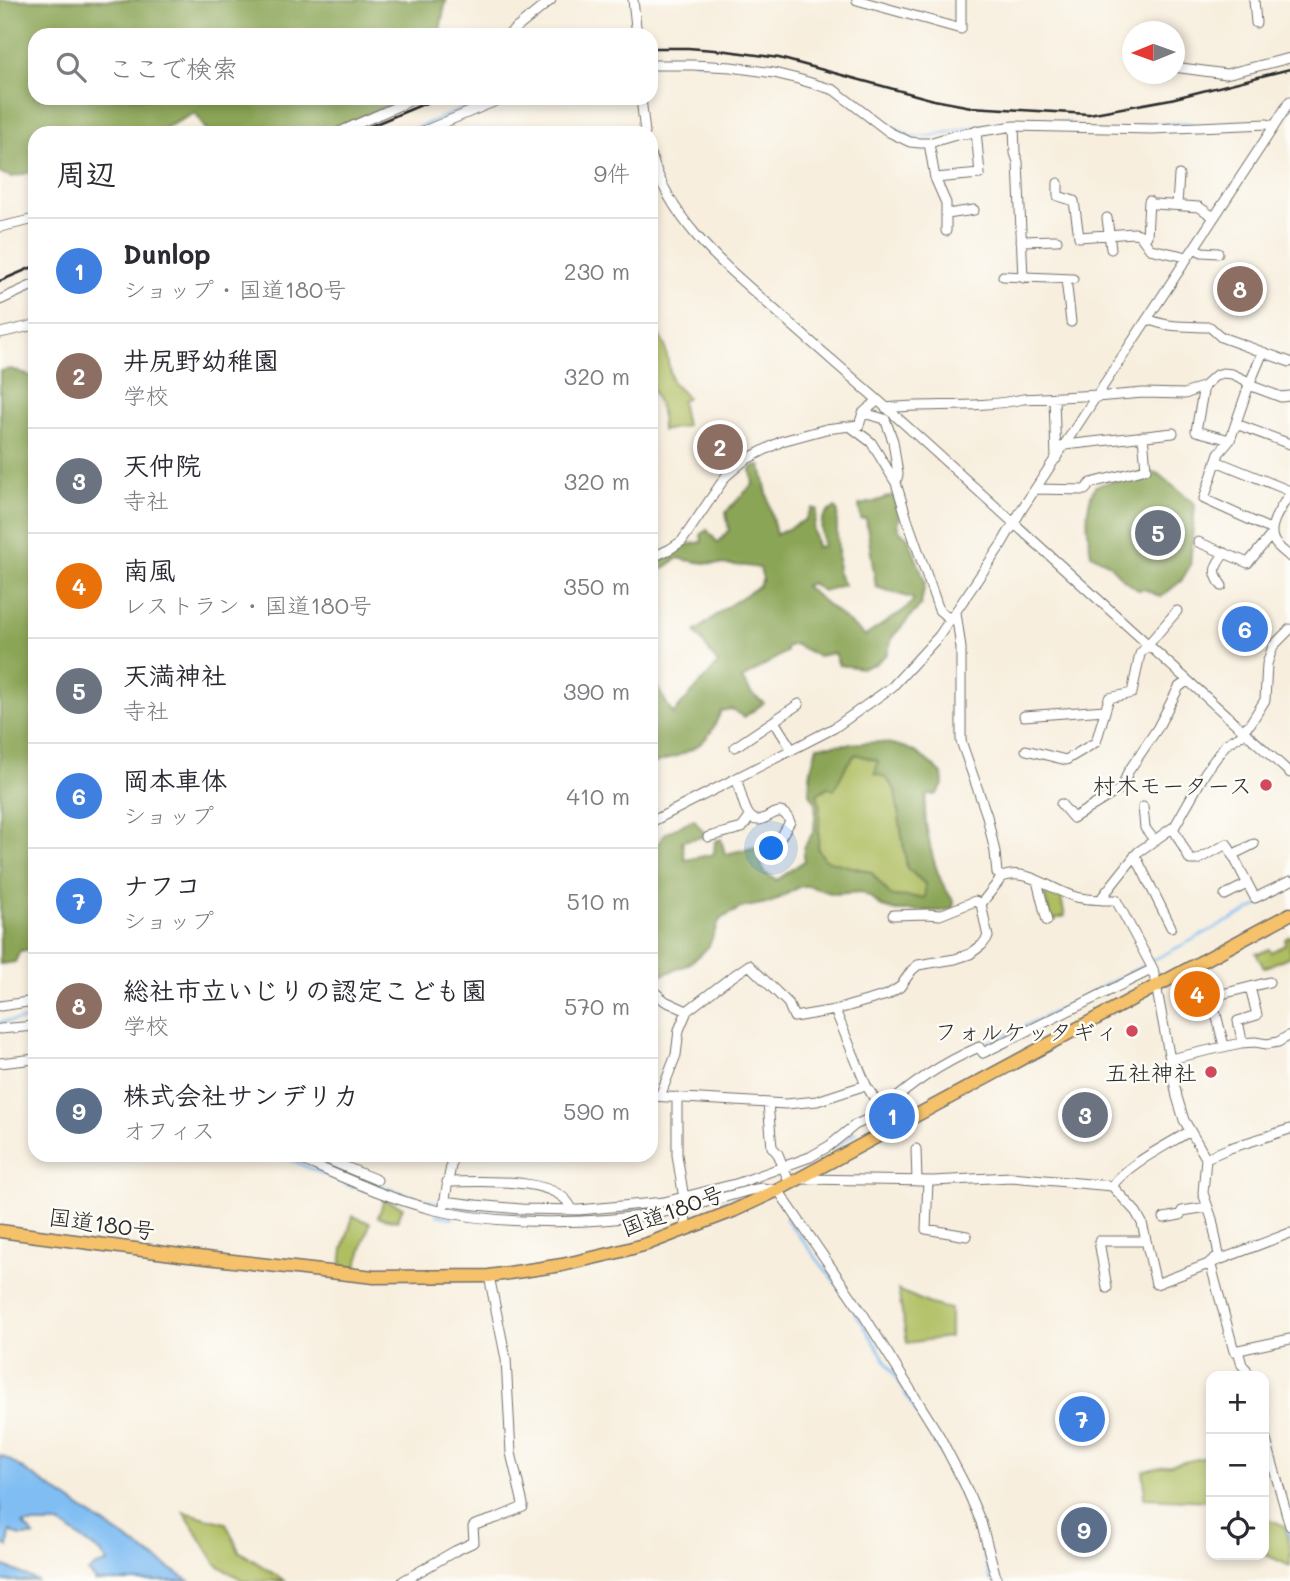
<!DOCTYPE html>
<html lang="ja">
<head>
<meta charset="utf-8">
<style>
	body { margin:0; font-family:Mali,"Klee One",sans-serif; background:#f2f2f3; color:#2b2b33 }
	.controls { position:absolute; right:21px; bottom:21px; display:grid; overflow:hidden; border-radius:14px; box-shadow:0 4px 10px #0003 }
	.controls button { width:63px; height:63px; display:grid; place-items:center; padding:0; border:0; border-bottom:2px solid #e1e1e2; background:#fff; color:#2b2b33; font:35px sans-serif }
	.compass { position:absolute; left:1122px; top:21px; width:63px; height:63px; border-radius:50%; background:#fff; box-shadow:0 4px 10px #0003; rotate:269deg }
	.you { position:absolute; left:772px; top:849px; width:24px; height:24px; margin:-18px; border:5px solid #fff; border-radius:50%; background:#1a73e8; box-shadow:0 0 0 10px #1a73e833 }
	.badge { display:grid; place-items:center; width:46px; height:46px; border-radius:50%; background:#111827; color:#fff; font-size:23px; font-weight:700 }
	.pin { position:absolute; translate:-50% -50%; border:4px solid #fff; box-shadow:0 2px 7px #0006 }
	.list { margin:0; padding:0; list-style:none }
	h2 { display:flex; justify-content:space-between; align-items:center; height:91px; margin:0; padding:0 28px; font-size:30px }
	h2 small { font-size:23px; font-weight:400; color:#7c7c81 }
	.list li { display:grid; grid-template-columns:46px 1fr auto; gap:21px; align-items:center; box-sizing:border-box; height:105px; padding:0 28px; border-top:2px solid #e1e1e2 }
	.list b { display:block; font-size:26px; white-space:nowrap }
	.list p { margin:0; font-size:23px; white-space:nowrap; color:#7c7c81 }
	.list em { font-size:23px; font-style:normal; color:#7c7c81 }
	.icon { flex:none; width:38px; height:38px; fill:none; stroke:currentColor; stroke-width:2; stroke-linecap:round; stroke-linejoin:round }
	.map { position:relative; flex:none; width:1290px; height:1581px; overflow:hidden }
	.search { position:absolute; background:#fff; box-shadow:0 4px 10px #0003; left:28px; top:28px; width:630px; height:77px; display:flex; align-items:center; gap:18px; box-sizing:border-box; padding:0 24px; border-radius:21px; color:#7c7c81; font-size:26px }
	.panel { position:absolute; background:#fff; box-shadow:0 4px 10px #0003; left:28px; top:126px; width:630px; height:1036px; border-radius:21px }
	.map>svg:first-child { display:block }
	.green { fill:#afbe60; stroke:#6d7446; stroke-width:2 }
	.forest { fill:#8ba556; stroke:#5b6840; stroke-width:2; fill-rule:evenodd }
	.water { fill:#80bdf3; stroke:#56748f; stroke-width:2 }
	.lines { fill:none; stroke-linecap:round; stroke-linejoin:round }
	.stream { stroke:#80bdf3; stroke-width:2.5 }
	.minor-casing { stroke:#726f69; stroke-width:11 }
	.highway-casing { stroke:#726f69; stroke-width:15 }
	.minor { stroke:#fff; stroke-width:9 }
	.highway { stroke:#f5c16b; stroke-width:12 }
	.rail { stroke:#2b2b2b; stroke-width:2.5 }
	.poi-dot { fill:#d1495b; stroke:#fdfcf7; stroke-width:2.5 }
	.labels { text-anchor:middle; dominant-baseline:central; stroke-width:5; stroke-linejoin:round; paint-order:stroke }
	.poi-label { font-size:23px; fill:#2b2b2b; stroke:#fdfcf7; text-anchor:end }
	.street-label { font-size:23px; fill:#2b2b2b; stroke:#fdfcf7 }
</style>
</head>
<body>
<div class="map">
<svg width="1290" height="1581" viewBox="0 0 1290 1581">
	<rect width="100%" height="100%" fill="#fdfcf7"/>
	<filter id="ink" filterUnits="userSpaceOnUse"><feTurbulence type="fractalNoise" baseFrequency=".0143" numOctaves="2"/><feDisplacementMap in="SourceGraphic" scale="14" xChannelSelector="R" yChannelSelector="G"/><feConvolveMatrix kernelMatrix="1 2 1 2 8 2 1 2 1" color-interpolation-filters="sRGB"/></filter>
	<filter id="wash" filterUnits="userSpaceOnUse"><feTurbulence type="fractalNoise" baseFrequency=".00686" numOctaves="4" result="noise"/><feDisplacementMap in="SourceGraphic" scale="28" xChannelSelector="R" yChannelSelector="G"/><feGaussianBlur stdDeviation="1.57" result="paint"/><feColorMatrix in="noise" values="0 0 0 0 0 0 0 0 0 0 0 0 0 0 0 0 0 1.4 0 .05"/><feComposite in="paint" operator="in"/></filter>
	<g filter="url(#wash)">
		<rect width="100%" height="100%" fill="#f7eedd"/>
		<path class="green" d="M 651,321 L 665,346 L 672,382 L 687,397 L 681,401 L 686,426 L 662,431 L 661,411 L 651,386 Z
			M 856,754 L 878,761 L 886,778 L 895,790 L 907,868 L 925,884 L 925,898 L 891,896 L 871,872 L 825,860 L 818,849 L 817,794 L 828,787 L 834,789 L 847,764 Z
			M 1042,885 L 1060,894 L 1065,916 L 1051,920 Z
			M 1290,936 L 1290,956 L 1264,968 L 1256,953 L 1260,953 L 1269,949 L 1271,952 L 1285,945 L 1285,939 Z
			M 384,1200 L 403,1207 L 397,1221 L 378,1217 Z
			M 353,1216 L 370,1223 L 356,1268 L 341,1267 L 343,1249 Z
			M 898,1290 L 930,1304 L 950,1309 L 950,1337 L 907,1343 Z
			M 1211,1456 L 1211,1501 L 1143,1498 L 1145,1488 L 1143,1471 Z
			M 184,1512 L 226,1523 L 239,1551 L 285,1581 L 243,1581 L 216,1564 Z
			M 1264,1517 L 1285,1526 L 1290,1546 L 1290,1566 L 1264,1554 Z"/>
		<path class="forest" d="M 0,0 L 446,0 L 439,35 L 35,35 L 35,98 L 406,98 L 324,133 L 208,133 L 195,113 L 155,133 L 35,133 L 35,171 L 12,177 L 0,173 Z
			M 11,369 L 35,378 L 35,949 L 20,951 L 15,962 L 0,964 L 0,371 Z
			M 754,466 L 761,466 L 776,535 L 805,520 L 812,508 L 817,509 L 813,530 L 817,547 L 823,546 C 822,530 816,516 835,508 L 838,512 C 834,532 841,552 837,572 L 844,585 L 823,591 L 811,583 L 805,586 L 865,636 L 907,608 L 914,599 L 876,587 L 866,519 L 861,519 L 859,505 L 874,502 L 893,495 L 897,502 L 901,514 L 897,524 L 899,530 L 909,539 L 925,582 L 921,605 L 893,636 L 887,654 L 875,664 L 862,668 L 839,665 L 834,653 L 818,656 L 794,644 L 786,647 L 786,652 L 742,679 L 751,693 L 764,703 L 744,717 L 731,709 L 721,711 C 718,718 715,725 711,732 C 698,752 672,758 651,764 L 651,683 L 654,682 L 673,714 L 718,664 L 695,632 L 725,608 L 759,586 L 763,579 L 760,568 C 733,563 705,566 678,558 L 657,573 L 652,571 L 651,568 L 684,545 L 702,542 L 701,535 L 707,530 L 718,543 L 729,530 L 726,512 L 753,484 L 751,469 Z
			M 1142,473 L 1157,473 L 1195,504 L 1190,566 L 1181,581 L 1161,597 L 1144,589 L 1138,590 L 1124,580 L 1108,563 L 1091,554 C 1087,530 1084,508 1095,486 ZM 1155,520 L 1173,522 L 1176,524 L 1170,543 L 1164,546 L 1163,549 L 1160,548 L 1160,540 L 1147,541 C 1143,533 1147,529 1149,521 Z
			M 878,742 C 909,745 920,753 942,774 L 943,785 L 936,795 L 928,795 C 919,809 933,862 940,878 C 943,886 949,894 954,902 L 953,908 L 943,911 L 897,911 L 882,907 L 870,897 L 861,892 L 834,894 L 808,886 L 801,886 L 772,902 L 741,908 L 722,918 L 718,923 L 709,946 L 701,954 L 687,965 L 657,977 L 651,968 L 651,847 L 659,842 L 666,833 L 694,819 L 704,833 L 703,837 L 682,841 L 685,860 L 714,854 L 715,841 L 721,839 L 725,854 L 757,847 L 764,873 L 777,880 L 804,861 L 804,847 L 814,831 L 816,803 L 809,792 L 811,769 L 817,746 ZM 856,754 L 878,761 L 875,773 L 886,778 L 895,790 L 907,868 L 925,884 L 925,898 L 891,896 L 871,872 L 825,860 L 818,849 L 820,804 L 817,794 L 828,787 L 834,790 L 847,764 Z"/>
		<path class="water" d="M 0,1455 L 11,1461 L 189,1581 L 95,1581 L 95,1579 L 88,1572 L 96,1566 L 108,1563 L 101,1553 L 61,1524 L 23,1524 L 34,1536 L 20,1536 L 10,1531 L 8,1547 L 0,1541 Z
			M 0,1564 L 38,1581 L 0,1581 Z"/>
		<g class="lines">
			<path class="stream" d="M 694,61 L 712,62
				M 843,92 L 868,111
				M 879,119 L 912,137 L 931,136 L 964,129 L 1004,123
				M 1014,122 L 1024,121 L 1070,123
				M 1140,125 L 1192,123
				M 404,133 L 489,98
				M 0,1022 L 35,1019
				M 982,1046 L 1042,1018 L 1290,889
				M 832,1149 L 856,1132
				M 279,1155 L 353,1187
				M 307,1155 L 316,1159
				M 374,1183 L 410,1196 L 441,1204
				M 742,1186 L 782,1174
				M 720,1203 L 739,1198
				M 448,1206 C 464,1210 481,1211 497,1213 C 547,1216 596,1213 646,1209 L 657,1207
				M 436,1215 L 453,1218
				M 786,1219 L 838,1286 L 876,1345 L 941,1453 L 972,1517 L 979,1536 L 991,1581
				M 638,1220 L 656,1218
				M 1264,1450 L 1269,1468
				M 1287,1528 L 1290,1538"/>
		</g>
	</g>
	<g filter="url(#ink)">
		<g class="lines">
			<g class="minor-casing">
				<path id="minor" d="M 633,0 L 637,35
					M 857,0 L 961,29 L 961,0
					M 1254,0 L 1256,23
					M 508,35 L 551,0
					M 651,65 L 692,65 L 731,67 L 774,73 L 798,79 L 834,90 L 889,132 L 910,142 L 920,143 L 929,143 L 956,135 L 1014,126 L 1152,129 L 1267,124 L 1274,126
					M 1174,67 L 1226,74 L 1290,58
					M 641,98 L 645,133
					M 1014,126 L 1015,153 L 1018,162 L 1023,278
					M 337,133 L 416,98
					M 419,133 L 503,98
					M 929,143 L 935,178 L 946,203 L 946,231
					M 651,155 C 672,224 723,264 775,310 C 813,344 852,377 890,411 C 1023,532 1156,653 1290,773
					M 935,178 L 980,174 L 976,131
					M 1058,183 L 1058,196 L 1074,201 L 1079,237 L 1134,233 L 1139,234 L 1150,249 L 1187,257
					M 1155,204 L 1199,207 L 1214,217
					M 1177,205 L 1179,175
					M 947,214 L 974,210
					M 1107,218 L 1111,249
					M 0,227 L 35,219
					M 1144,239 L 1147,236 L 1149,201
					M 1021,241 L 1057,240
					M 1194,248 L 1202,252 L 1218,253
					M 1003,276 L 1073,279
					M 1066,279 L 1071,322
					M 0,300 L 35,284
					M 1148,319 C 1167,328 1190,326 1210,327 L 1221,337 L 1290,362
					M 0,333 L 35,325
					M 1263,352 L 1249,385 L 1230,440 L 1219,453 L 1204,499 L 1272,530
					M 1204,386 L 1196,431 L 1230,440
					M 1096,397 L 1143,393 L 1185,394 L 1204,386 L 1216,375 L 1223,373 L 1232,374 L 1245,380 L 1249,385 L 1281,397 L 1290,396
					M 1054,398 L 1056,459
					M 886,408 C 931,403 978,409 1023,399 L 1098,395
					M 863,413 L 885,419 L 893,441 L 898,474 L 896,483 L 908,522 L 939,610 L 951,620
					M 1236,424 L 1290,444
					M 851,427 L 871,442 L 896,483
					M 1065,445 L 1173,433
					M 1216,461 L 1290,491
					M 1036,489 L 1085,490 L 1091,483 L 1146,469 L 1143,436
					M 1290,493 C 1283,506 1266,525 1274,541 C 1277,547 1285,552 1290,557
					M 1198,542 L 1248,563 L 1272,534
					M 651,558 L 670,549 L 682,541 L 726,476 L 745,460 L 782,441 L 826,429 L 859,425 L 863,413 L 877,401
					M 1222,586 C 1212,572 1214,566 1225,553
					M 956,612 L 961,648 L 961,741 L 987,816 L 995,852 L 997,873 L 1002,877 C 1027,867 1052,891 1076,897 C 1088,900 1103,900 1116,900 L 1153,969 L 1177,1097 L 1184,1120 L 1206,1158 L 1203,1193 L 1212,1219 L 1219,1255 L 1210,1262
					M 1024,716 L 1105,710
					M 774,721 L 792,750
					M 1242,730 L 1250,724 L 1265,700 L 1267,664 L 1273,646 L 1290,629
					M 735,747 L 799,704
					M 1026,750 L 1066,760 L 1096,742 L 1109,698 L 1132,693 L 1140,654 L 1177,611
					M 736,778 C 740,788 743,807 749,815 C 762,833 779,795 790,822 L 779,840
					M 1061,804 L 1073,818 L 1122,788 L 1128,772 L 1157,729 L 1179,687 L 1187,681
					M 1143,807 L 1145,828 L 1155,841
					M 651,822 L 834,728 L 892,687 L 939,636 L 1001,545 L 1022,509 L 1271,131 L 1290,101
					M 1173,828 L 1190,860 L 1197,860 L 1227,844 L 1255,898 L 1290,881
					M 708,837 L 742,828 L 750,817
					M 1135,855 L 1171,927
					M 1232,855 L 1254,844
					M 1037,881 L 1047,921
					M 1225,895 L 1247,884
					M 1102,900 L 1103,896 L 1138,852 L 1175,826 L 1205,773 L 1226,744 L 1245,733
					M 893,915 L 927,914 L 940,915 L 975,901 L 981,904
					M 1250,987 L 1269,982
					M 651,989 L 665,1001 L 687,1011
					M 1218,995 L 1250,987 L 1257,1015 L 1238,1021 L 1242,1041 L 1241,1043
					M 0,1006 L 35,1001
					M 835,1010 L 866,1085 L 882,1111 L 877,1115 L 883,1133
					M 1216,1014 L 1224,1046
					M 0,1029 L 35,1026
					M 1170,1059 L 1241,1043 L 1255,1042 L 1267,1044 L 1278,1042 L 1290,1035
					M 0,1063 L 35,1059
					M 651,1096 L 786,1104 L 817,1101 L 866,1085
					M 660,1096 L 676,1055 L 679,1030 L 687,1011 L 726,981 L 749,965 L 788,1003 L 794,1017 L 835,1010 L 887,995 L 900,987 L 912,970 L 918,965 L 955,959 L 970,954 L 982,945 L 988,937 L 981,904 L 1002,877
					M 677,1097 L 677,1155 L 685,1205 L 686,1229
					M 768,1104 L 772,1147 L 778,1154 L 790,1184
					M 882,1111 C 911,1083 943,1063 979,1047 L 983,1053 L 1153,969
					M 916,1149 L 917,1181
					M 291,1155 C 338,1175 385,1198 435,1210 C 499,1225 593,1225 658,1213 C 689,1208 720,1198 751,1190 L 762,1188 L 778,1190 L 863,1314 L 940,1437 L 965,1485 L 981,1522 L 997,1581
					M 317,1155 L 377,1180
					M 1206,1158 L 1230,1148 L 1290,1129
					M 801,1179 L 933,1181 L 1011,1177 L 1112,1186 L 1136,1212 L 1142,1223 L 1156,1284 L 1290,1233
					M 928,1181 L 926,1229 L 967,1236
					M 447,1182 C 477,1182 561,1175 572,1210
					M 1112,1186 C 1129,1163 1166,1146 1190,1131
					M 444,1201 L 476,1205 L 521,1209 L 579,1210 L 664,1202 L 739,1183 L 810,1157 L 829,1146 L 855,1125 L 877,1115
					M 444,1206 C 446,1189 450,1173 453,1155
					M 1164,1218 L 1180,1215 L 1182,1211 L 1208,1207
					M 1210,1262 L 1234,1351 L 1290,1339
					M 1107,1288 L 1099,1241 L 1146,1241
					M 1238,1350 L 1242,1365 L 1246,1369 L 1248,1376
					M 1264,1433 L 1290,1526
					M 403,1581 L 455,1551 L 472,1543 L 474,1541 L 473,1527 L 475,1525 L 497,1518 L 523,1507 L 523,1504 L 511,1453 L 506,1359 L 489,1276"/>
			</g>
			<g class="highway-casing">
				<path id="highway" d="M 0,1231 L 180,1255 L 374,1277 L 489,1276 L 562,1265 L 614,1253 L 647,1244 L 733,1211 L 778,1190 L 1290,914"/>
			</g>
			<use href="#minor" class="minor"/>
			<use href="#highway" class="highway"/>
			<path class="rail" d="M 651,48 L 688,48 L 727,51 L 779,58 L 934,100 L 971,107 L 1089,114 L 1171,99 L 1290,69
				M 354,133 L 438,98
				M 0,281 L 35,266"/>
		</g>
	</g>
	<g class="poi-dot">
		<circle cx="1266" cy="785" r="7"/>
		<circle cx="1132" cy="1031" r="7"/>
		<circle cx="1211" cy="1072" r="7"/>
	</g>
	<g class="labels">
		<g class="poi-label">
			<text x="1252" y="785">村木モータース</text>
			<text x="1118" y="1031">フォルケッタギィ</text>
			<text x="1197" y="1072">五社神社</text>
		</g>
		<g class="street-label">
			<text transform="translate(672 1210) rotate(-20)">国道180号</text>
			<text transform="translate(102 1223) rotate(8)">国道180号</text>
		</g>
	</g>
</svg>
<div class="controls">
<button>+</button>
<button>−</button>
<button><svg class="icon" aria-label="locate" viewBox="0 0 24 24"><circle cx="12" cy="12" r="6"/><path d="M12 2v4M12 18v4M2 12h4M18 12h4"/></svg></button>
</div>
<svg class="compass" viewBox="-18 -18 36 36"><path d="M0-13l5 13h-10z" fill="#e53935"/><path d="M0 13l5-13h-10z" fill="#7c7c81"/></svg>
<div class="you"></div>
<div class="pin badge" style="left:892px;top:1116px;background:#3f7fe0">1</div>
<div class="pin badge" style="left:720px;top:447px;background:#8d6e63">2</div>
<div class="pin badge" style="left:1085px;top:1115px;background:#6b7280">3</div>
<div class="pin badge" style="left:1197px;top:994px;background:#e8710a">4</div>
<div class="pin badge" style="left:1158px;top:533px;background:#6b7280">5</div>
<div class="pin badge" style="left:1245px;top:629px;background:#3f7fe0">6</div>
<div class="pin badge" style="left:1082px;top:1419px;background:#3f7fe0">7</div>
<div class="pin badge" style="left:1240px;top:289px;background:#8d6e63">8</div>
<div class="pin badge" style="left:1084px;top:1530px;background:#5c6f8a">9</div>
<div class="search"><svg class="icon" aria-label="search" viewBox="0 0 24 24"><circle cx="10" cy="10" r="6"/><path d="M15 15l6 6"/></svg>ここで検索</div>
<section class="panel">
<h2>周辺<small>9件</small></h2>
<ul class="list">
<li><span class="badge" style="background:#3f7fe0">1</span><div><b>Dunlop</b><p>ショップ · 国道180号</p></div><em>230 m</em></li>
<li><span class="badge" style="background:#8d6e63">2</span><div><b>井尻野幼稚園</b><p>学校</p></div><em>320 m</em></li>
<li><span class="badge" style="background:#6b7280">3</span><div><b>天仲院</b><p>寺社</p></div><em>320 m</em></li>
<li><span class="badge" style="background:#e8710a">4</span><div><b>南風</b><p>レストラン · 国道180号</p></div><em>350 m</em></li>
<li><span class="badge" style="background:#6b7280">5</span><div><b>天満神社</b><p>寺社</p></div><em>390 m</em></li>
<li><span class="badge" style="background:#3f7fe0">6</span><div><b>岡本車体</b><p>ショップ</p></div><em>410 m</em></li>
<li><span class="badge" style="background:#3f7fe0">7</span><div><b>ナフコ</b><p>ショップ</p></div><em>510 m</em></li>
<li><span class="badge" style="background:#8d6e63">8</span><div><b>総社市立いじりの認定こども園</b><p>学校</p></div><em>570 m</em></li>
<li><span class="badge" style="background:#5c6f8a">9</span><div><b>株式会社サンデリカ</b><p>オフィス</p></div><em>590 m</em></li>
</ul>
</section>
</div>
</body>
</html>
